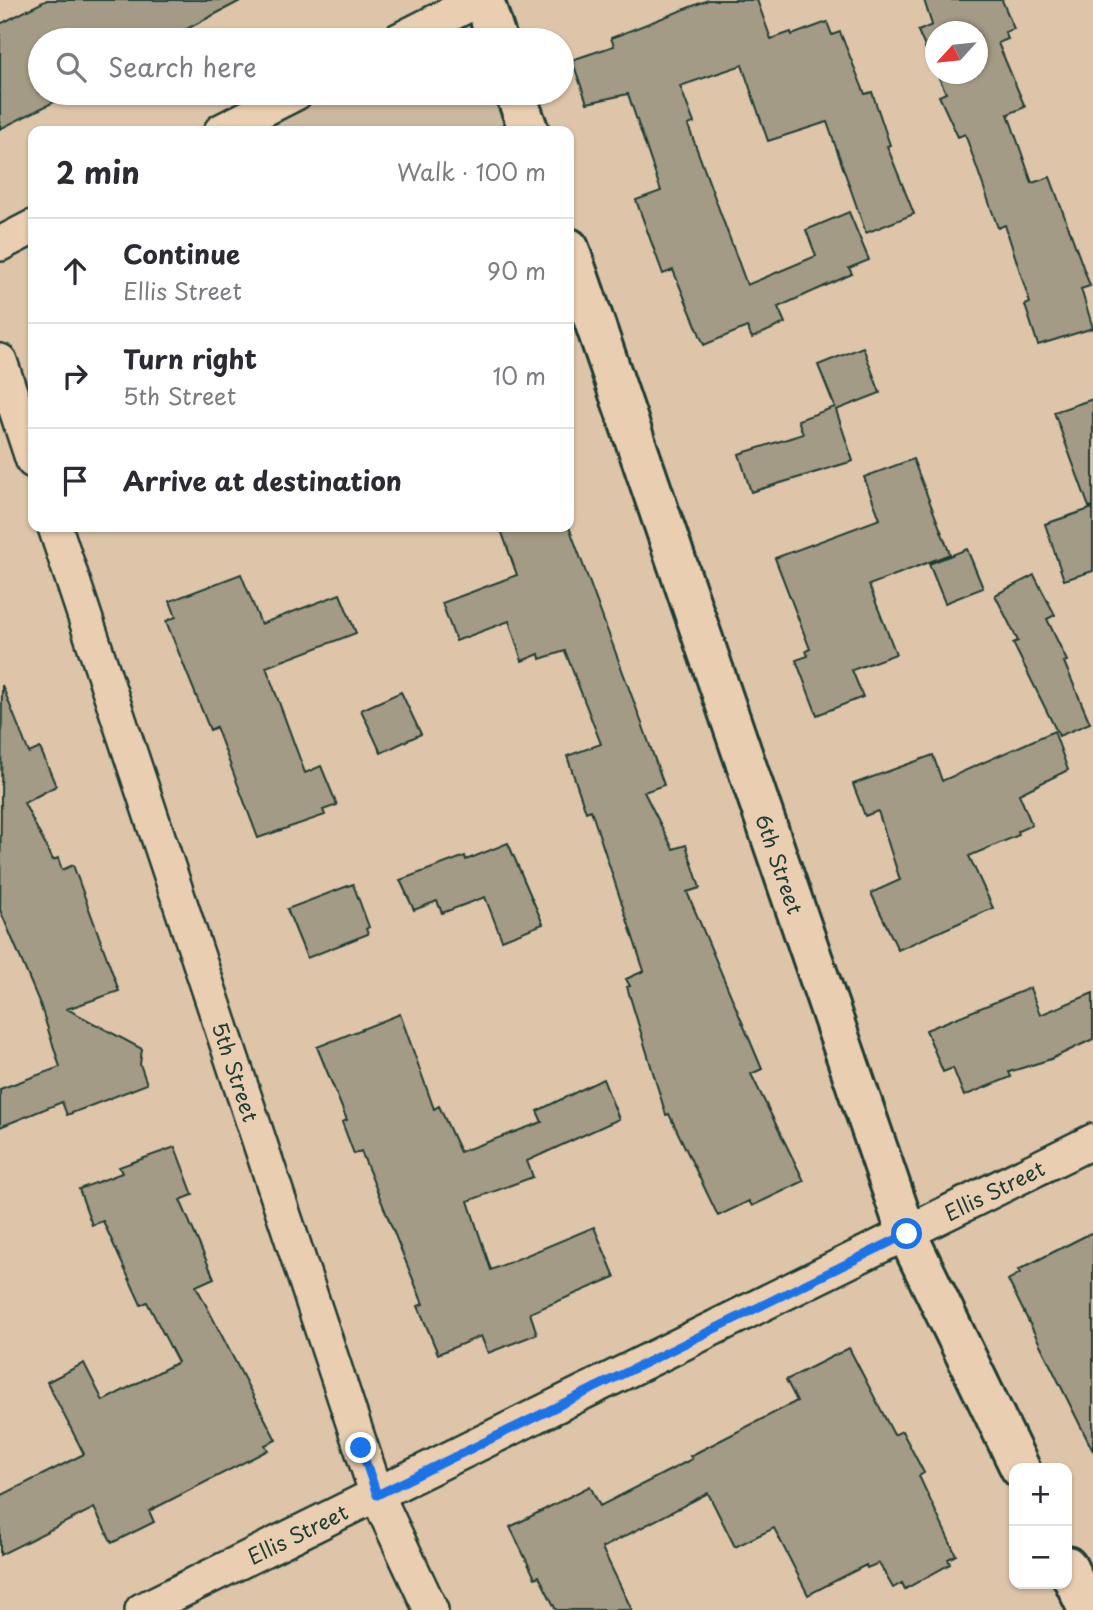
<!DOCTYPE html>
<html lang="en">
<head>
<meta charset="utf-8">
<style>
	body { margin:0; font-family:"Playpen Sans",sans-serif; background:#f2f2f3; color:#2b2b33 }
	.controls { position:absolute; right:21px; bottom:21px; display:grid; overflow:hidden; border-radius:14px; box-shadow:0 2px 5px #0004 }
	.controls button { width:63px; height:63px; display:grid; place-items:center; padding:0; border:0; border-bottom:2px solid #e1e1e2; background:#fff; color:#2b2b33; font:35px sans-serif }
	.compass { position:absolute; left:925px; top:21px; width:63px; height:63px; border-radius:50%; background:#fff; box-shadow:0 2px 5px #0004; rotate:243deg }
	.stop { position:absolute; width:21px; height:21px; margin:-16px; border:5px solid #1a73e8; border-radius:50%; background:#fff }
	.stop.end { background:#1a73e8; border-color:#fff; box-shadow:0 2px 7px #0008 }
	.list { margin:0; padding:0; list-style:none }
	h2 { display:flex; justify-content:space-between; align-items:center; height:91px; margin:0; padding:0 28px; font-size:30px }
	h2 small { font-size:23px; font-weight:400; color:#7c7c81 }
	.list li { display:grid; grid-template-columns:46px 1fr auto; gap:21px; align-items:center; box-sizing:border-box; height:105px; padding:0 28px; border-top:2px solid #e1e1e2 }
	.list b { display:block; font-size:26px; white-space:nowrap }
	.list p { margin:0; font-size:23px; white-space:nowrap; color:#7c7c81 }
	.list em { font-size:23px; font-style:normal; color:#7c7c81 }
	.icon { flex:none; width:38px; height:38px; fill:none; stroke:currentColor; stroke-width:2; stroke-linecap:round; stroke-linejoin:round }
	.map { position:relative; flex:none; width:1093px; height:1610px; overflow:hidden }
	.search { position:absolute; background:#fff; box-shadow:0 2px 5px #0004; left:28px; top:28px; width:546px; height:77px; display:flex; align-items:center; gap:18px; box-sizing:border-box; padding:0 24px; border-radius:38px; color:#7c7c81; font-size:26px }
	.panel { position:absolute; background:#fff; box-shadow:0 2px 5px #0004; left:28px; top:126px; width:546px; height:406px; border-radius:14px }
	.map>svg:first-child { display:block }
	.built { fill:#ccb89f }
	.building { fill:#a39b85; stroke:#1f3d34; stroke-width:2 }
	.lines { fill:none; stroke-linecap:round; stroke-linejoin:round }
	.street-casing { stroke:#1f3d34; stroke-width:38 }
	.secondary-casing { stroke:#1f3d34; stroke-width:44 }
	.street { stroke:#eaceb1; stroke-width:33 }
	.secondary { stroke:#eaceb1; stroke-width:38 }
	.route { stroke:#1a73e8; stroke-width:9 }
	.labels { text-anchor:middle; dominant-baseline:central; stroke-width:6; stroke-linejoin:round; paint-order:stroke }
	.street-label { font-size:21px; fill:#1f3d34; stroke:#eaceb1 }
</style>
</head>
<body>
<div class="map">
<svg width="1093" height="1610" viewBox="0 0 1093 1610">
	<rect width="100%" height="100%" fill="#dec5aa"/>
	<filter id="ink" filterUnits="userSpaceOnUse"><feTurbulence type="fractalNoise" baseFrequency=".0143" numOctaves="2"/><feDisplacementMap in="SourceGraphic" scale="14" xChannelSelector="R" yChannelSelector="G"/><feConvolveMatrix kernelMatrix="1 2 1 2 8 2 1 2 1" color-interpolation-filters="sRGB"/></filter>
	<g filter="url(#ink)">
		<path class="built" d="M 479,0 L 497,40 L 400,40 Z
			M 296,93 L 515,93 L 529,131 L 221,131 Z"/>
		<path class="building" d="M 47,0 L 242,0 L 183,31 L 186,37 L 180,40 L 40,40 L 40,93 L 72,93 L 0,129 L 0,24 Z
			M 708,0 L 757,0 L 771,39 L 791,32 L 792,35 L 827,22 L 832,35 L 840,32 L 865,94 L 872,92 L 890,145 L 887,146 L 914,214 L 866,233 L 827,122 L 768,141 L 742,65 L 680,86 L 694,123 L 688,125 L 747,285 L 816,256 L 806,230 L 849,212 L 869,260 L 849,268 L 852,274 L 778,307 L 785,323 L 752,338 L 747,327 L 704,345 L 673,270 L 663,274 L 636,200 L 661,191 L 628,94 L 587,103 L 572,60 L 614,46 L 611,38 Z
			M 924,0 L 1002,0 L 1014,29 L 1005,32 L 1008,39 L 998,43 L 1025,107 L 1008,114 L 1032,183 L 1050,177 L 1090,286 L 1081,289 L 1093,328 L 1038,345 L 1025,305 L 1030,303 L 1005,225 L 998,228 L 965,134 L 958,137 L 939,96 L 946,93 L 937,74 L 977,74 L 977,32 L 935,32 L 935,70 L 918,31 L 932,25 Z
			M 863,347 L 880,393 L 836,410 L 853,461 L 751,492 L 739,454 L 803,434 L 798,420 L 835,407 L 818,365 Z
			M 1093,399 L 1093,506 L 1089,507 L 1054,412 Z
			M 913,459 L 950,554 L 869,585 L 896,654 L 852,670 L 863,697 L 817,715 L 796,660 L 808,656 L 806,651 L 810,649 L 775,558 L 880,519 L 864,477 Z
			M 1093,508 L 1093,571 L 1064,580 L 1045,524 Z
			M 500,527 L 569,527 L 644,729 L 664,785 L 644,792 L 673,849 L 686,845 L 700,888 L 687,892 L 762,1069 L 751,1074 L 804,1181 L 752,1206 L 749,1201 L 718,1216 L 669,1114 L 666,1115 L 627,987 L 630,986 L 626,979 L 644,971 L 591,810 L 586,812 L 567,756 L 601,744 L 565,651 L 540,659 L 539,654 L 522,661 L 509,621 L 456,641 L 442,603 L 517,575 Z
			M 967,549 L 983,588 L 945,603 L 929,564 Z
			M 241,574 L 261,624 L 340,594 L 356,633 L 266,667 L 305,773 L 321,766 L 337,805 L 323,810 L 325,815 L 258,838 L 216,727 L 210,730 L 166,621 L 176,617 L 170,601 Z
			M 1034,575 L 1055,615 L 1047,619 L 1067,661 L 1064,662 L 1090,723 L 1059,736 L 1013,643 L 1018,641 L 995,595 Z
			M 2,685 L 29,753 L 40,748 L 56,786 L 24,803 L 53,860 L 58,858 L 62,870 L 73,865 L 119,991 L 67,1009 L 142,1049 L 140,1064 L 147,1084 L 67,1115 L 62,1102 L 0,1127 L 0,1089 L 60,1067 L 40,1004 L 0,910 Z
			M 401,692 L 421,734 L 381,753 L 361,710 Z
			M 1054,731 L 1068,770 L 1019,794 L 1032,825 L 1018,831 L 1019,835 L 969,856 L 993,908 L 898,950 L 871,893 L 900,880 L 878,811 L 865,816 L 853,784 L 933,755 L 942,781 Z
			M 508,843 L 543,924 L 502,940 L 485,897 L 442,913 L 437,901 L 414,910 L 400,880 L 465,856 L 466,860 Z
			M 353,884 L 369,927 L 366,929 L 368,934 L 307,958 L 287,909 Z
			M 1030,988 L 1040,1015 L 1093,993 L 1093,1039 L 1051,1059 L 1009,1072 L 1011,1077 L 964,1096 L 953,1068 L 943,1072 L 926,1030 Z
			M 400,1014 L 434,1109 L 439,1106 L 460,1152 L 542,1122 L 537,1111 L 603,1079 L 619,1119 L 527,1161 L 533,1177 L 468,1201 L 491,1270 L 594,1227 L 615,1277 L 530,1313 L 537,1334 L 488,1353 L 481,1336 L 438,1354 L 418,1306 L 423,1304 L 361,1151 L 354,1154 L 342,1122 L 347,1120 L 317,1047 Z
			M 175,1147 L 193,1195 L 180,1200 L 214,1278 L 196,1286 L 276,1440 L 265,1445 L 268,1450 L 149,1511 L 154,1522 L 112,1543 L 94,1508 L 0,1555 L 0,1496 L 84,1454 L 47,1382 L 84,1363 L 103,1401 L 178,1362 L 147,1302 L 141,1305 L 103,1221 L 92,1225 L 79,1189 L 122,1173 L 119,1167 Z
			M 1093,1232 L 1093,1451 L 1008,1280 L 1020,1273 L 1018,1270 Z
			M 849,1348 L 894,1435 L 902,1431 L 924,1473 L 919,1476 L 956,1555 L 948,1559 L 950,1564 L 905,1589 L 902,1583 L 893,1588 L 879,1563 L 867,1568 L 866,1565 L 808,1595 L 774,1528 L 735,1547 L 708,1493 L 602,1548 L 632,1610 L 556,1610 L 539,1576 L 535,1578 L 510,1527 L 590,1486 L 600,1506 L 692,1459 L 690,1456 L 797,1401 L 786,1380 Z"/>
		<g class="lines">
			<g class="street-casing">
				<g id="street">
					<path d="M 399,40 L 478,0"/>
					<path d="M 221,131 L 296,93"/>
					<path d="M 0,244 L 33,227"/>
					<path d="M 0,361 L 33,461"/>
					<path id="s1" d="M 55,527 L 377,1495 L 431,1610"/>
					<path id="s2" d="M 142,1610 L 1093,1141"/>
				</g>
			</g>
			<g class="secondary-casing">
				<g id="secondary">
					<path d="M 484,0 L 497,40"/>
					<path d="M 515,93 L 529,131"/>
					<path id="s3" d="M 569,248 L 907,1234 L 1020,1468"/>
					<path d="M 1067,1566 L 1088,1610"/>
				</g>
			</g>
			<use href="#street" class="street"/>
			<use href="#secondary" class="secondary"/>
		</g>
	</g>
	<g class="lines" filter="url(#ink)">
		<path class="route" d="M 361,1448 L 377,1495 L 907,1234"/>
	</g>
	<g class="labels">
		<g class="street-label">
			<text stroke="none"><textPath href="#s3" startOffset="651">6th Street</textPath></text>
			<text stroke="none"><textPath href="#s1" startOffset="574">5th Street</textPath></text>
			<text stroke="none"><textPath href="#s2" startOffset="950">Ellis Street</textPath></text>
			<text stroke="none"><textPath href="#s2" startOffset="173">Ellis Street</textPath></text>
		</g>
	</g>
</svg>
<div class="controls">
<button>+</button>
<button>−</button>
</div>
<svg class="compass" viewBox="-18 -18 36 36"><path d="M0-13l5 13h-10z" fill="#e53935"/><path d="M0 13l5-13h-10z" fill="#7c7c81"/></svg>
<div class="stop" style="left:907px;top:1234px"></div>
<div class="stop end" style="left:361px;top:1448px"></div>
<div class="search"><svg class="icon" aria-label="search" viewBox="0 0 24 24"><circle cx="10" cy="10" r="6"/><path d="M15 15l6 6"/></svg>Search here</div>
<section class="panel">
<h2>2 min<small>Walk · 100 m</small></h2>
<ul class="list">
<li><svg class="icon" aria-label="ahead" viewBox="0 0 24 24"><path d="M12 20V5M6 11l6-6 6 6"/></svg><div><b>Continue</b><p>Ellis Street</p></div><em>90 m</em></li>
<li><svg class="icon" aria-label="right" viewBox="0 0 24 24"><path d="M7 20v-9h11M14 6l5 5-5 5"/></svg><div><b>Turn right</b><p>5th Street</p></div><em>10 m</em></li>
<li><svg class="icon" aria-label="arrive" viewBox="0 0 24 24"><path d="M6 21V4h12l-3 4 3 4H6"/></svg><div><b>Arrive at destination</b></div></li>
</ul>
</section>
</div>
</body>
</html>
